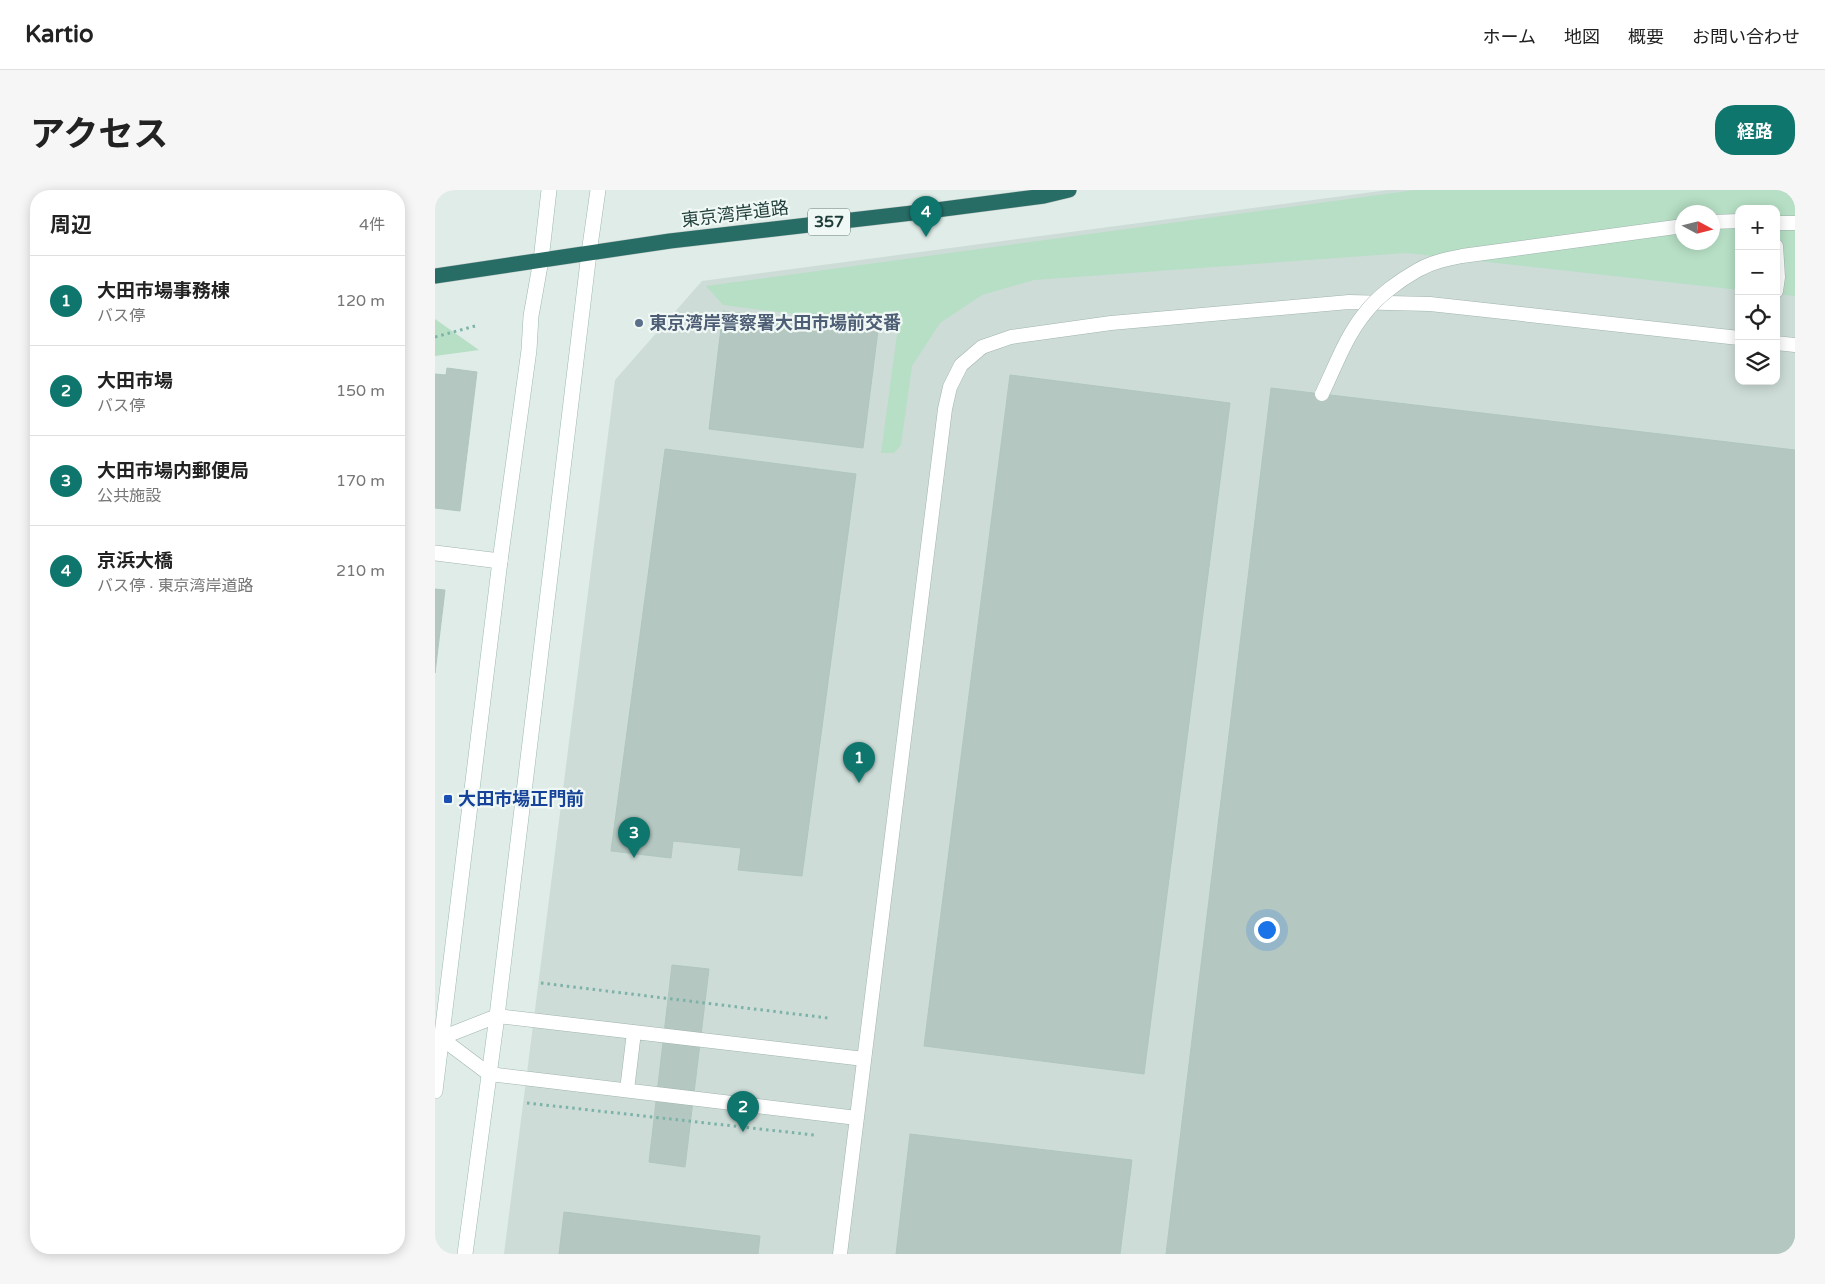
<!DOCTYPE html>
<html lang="ja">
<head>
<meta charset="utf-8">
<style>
	body { margin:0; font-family:"Varela Round","Noto Sans JP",sans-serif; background:#f6f6f6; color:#222 }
	.controls { position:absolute; right:15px; top:15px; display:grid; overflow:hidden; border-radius:10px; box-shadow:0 2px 12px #0003 }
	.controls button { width:45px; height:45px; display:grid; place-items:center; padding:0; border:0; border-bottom:1px solid #e0e0e0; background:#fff; color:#222; font:25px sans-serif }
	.compass { position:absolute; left:1240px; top:15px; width:45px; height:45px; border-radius:50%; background:#fff; box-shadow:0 2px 12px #0003; rotate:97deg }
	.you { position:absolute; left:831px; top:739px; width:18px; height:18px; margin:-12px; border:4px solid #fff; border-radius:50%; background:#1a73e8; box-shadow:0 0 0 8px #1a73e833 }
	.badge { display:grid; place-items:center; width:32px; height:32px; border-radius:50%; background:#0f766e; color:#fff; font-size:16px; font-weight:700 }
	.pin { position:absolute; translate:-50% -41px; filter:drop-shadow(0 1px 2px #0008) }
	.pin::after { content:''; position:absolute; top:26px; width:18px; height:15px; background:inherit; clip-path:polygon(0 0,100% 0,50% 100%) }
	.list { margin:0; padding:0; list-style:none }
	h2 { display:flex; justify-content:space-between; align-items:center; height:65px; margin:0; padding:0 20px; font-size:21px }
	h2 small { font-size:16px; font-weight:400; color:#767676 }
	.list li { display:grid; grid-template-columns:32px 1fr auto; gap:15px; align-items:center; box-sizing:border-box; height:90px; padding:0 20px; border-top:1px solid #e0e0e0 }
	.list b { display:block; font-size:19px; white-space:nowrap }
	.list p { margin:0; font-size:16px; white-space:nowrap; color:#767676 }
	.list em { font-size:16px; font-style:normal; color:#767676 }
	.icon { flex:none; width:28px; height:28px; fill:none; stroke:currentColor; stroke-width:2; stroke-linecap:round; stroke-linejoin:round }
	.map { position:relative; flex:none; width:1360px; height:1064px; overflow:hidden; border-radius:20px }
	header { display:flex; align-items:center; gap:30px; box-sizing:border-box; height:70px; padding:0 25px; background:#fff; border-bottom:1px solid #e0e0e0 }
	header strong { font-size:24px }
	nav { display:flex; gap:28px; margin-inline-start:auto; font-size:18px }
	.intro { display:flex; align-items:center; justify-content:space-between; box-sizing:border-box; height:120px; padding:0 30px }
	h1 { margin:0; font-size:35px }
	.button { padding:12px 22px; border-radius:20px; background:#0f766e; color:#fff; font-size:18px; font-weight:700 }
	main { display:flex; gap:30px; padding:0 30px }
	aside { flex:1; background:#fff; border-radius:20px; box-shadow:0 2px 12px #0003 }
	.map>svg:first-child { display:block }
	.built { fill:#cddcd7; fill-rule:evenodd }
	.green { fill:#b6dfc5; fill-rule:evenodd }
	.building { fill:#b4c7c1; stroke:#b1c6c0 }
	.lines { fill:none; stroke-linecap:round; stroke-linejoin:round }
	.lane-casing { stroke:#a1b4af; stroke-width:15 }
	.street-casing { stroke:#a1b4af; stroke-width:16 }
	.secondary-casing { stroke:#9cb9b2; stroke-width:16 }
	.highway-casing { stroke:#c0c9c7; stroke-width:16 }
	.path { stroke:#7cb2a7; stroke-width:3; stroke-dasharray:2.5 4; stroke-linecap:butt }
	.lane { stroke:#fff; stroke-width:14 }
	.street { stroke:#fff; stroke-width:15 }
	.secondary { stroke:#fff; stroke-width:15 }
	.highway { stroke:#286c66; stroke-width:15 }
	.lane-bridge-casing { stroke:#a1b4af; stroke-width:15; stroke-linecap:butt }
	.lane-bridge { stroke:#fff; stroke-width:14 }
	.service-dot { fill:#5c6f8a; stroke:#f0f8f5; stroke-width:2 }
	.transit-dot { fill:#1a4fb4; stroke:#f0f8f5; stroke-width:2 }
	.labels { text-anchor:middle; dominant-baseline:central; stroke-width:4.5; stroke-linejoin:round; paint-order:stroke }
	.shield { fill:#f0f8f5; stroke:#5d7571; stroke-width:1 }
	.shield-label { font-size:16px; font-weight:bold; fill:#1e3d38 }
	.street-label { font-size:18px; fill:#1e3d38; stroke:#f0f8f5 }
	.service-label { font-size:18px; font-weight:bold; fill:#4e5e75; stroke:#f0f8f5; text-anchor:start }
	.transit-label { font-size:18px; font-weight:bold; fill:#164399; stroke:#f0f8f5; text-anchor:start }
</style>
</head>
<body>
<header>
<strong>Kartio</strong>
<nav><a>ホーム</a><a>地図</a><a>概要</a><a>お問い合わせ</a></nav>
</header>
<div class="intro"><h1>アクセス</h1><a class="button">経路</a></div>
<main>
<aside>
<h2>周辺<small>4件</small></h2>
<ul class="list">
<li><span class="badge">1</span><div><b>大田市場事務棟</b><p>バス停</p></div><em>120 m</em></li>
<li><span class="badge">2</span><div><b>大田市場</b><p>バス停</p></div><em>150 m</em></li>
<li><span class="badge">3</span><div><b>大田市場内郵便局</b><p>公共施設</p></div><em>170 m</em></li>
<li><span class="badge">4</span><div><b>京浜大橋</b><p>バス停 · 東京湾岸道路</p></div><em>210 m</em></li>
</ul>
</aside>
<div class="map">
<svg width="1360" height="1064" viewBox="0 0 1360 1064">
	<rect width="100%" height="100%" fill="#dfece7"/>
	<path class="built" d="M 953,0 L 1360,0 L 1360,1064 L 69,1064 L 180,190 L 267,91 ZM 1304,19 L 1341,19 L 1341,191 L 1304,191 ZM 1248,22 L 1278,22 L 1278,52 L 1248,52 Z"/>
	<path class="green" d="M 980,0 L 1360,0 L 1360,106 L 1341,104 L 1341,19 L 1304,19 L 1304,100 L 971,63 L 599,90 L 547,105 L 505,133 L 477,176 L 466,255 L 459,263 L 446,263 L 463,137 L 288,115 L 271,96 ZM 1248,22 L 1278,22 L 1278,52 L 1248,52 Z
		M 0,129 L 44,160 L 0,166 Z"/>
	<path class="building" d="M 288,121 L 443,140 L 428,258 L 274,239 Z
		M 12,178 L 42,182 L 25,321 L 0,318 L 0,184 L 11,185 Z
		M 575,185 L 795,213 L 709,884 L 489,856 Z
		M 836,198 L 1360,260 L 1360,1064 L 731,1064 Z
		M 230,259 L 421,284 L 367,686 L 303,680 L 306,658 L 238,651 L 236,668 L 176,661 Z
		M 0,399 L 10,400 L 0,483 Z
		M 237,775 L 274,779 L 250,977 L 214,972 Z
		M 475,944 L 697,970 L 685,1064 L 461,1064 Z
		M 129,1022 L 325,1046 L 323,1064 L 124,1064 Z"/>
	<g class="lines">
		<g class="lane-casing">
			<path id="lane" d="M 1278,32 L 1304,31
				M 1341,33 L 1360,33
				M 1341,56 L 1343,87 L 1341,101
				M 1341,153 L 1360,155
				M 6,848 L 54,884 L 422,928
				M 6,848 L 62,826 L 429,869
				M 192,900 L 199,842
				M 405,1064 L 510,219 L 515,197 L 526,175 L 547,157 L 576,147 L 676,133 L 914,112 L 995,114 L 1304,148"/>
		</g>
		<g class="street-casing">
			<path id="street" d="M 0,363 L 65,371"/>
		</g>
		<g class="secondary-casing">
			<path id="secondary" d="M 0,901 L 65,371 L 94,160 L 96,126 L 106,70 L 114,0
				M 30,1064 L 62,826 L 154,63 L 163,0"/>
		</g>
		<g class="highway-casing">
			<path id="highway" d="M 0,86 L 235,51 L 486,22 L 609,6 L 634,0"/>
		</g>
		<path class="path" d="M 0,147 L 40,136
			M 106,793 L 393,828
			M 92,913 L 379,945"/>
		<use href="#lane" class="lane"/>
		<use href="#street" class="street"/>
		<use href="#secondary" class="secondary"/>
		<use href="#highway" class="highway"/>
		<g class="lane-bridge-casing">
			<path id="lane-bridge" d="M 887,204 C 900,177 911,146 930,123 C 943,106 965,90 983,80 C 997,72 1012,69 1027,66 L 1248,36"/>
		</g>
		<use href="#lane-bridge" class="lane-bridge"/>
	</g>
	<circle class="service-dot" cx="204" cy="133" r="5"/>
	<rect class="transit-dot" x="8" y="604" width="10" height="10" rx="2.5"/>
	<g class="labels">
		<rect class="shield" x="373" y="18.5" width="42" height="27" rx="4"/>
		<g class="shield-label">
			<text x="394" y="32">357</text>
		</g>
		<g class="street-label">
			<text transform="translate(300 24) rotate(-7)">東京湾岸道路</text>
		</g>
		<g class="service-label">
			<text x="214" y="133">東京湾岸警察署大田市場前交番</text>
		</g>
		<g class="transit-label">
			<text x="23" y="609">大田市場正門前</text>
		</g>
	</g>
</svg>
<div class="controls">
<button>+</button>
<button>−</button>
<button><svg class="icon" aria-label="locate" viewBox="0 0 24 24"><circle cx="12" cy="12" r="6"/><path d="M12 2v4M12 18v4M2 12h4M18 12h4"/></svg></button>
<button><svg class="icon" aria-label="layers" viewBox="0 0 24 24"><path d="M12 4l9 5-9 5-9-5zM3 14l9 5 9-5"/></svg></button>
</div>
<svg class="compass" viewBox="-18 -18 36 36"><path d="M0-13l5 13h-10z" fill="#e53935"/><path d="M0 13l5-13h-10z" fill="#767676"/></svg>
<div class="you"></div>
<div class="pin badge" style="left:424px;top:593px">1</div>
<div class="pin badge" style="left:308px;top:942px">2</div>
<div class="pin badge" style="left:199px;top:668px">3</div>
<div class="pin badge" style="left:491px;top:47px">4</div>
</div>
</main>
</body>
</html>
